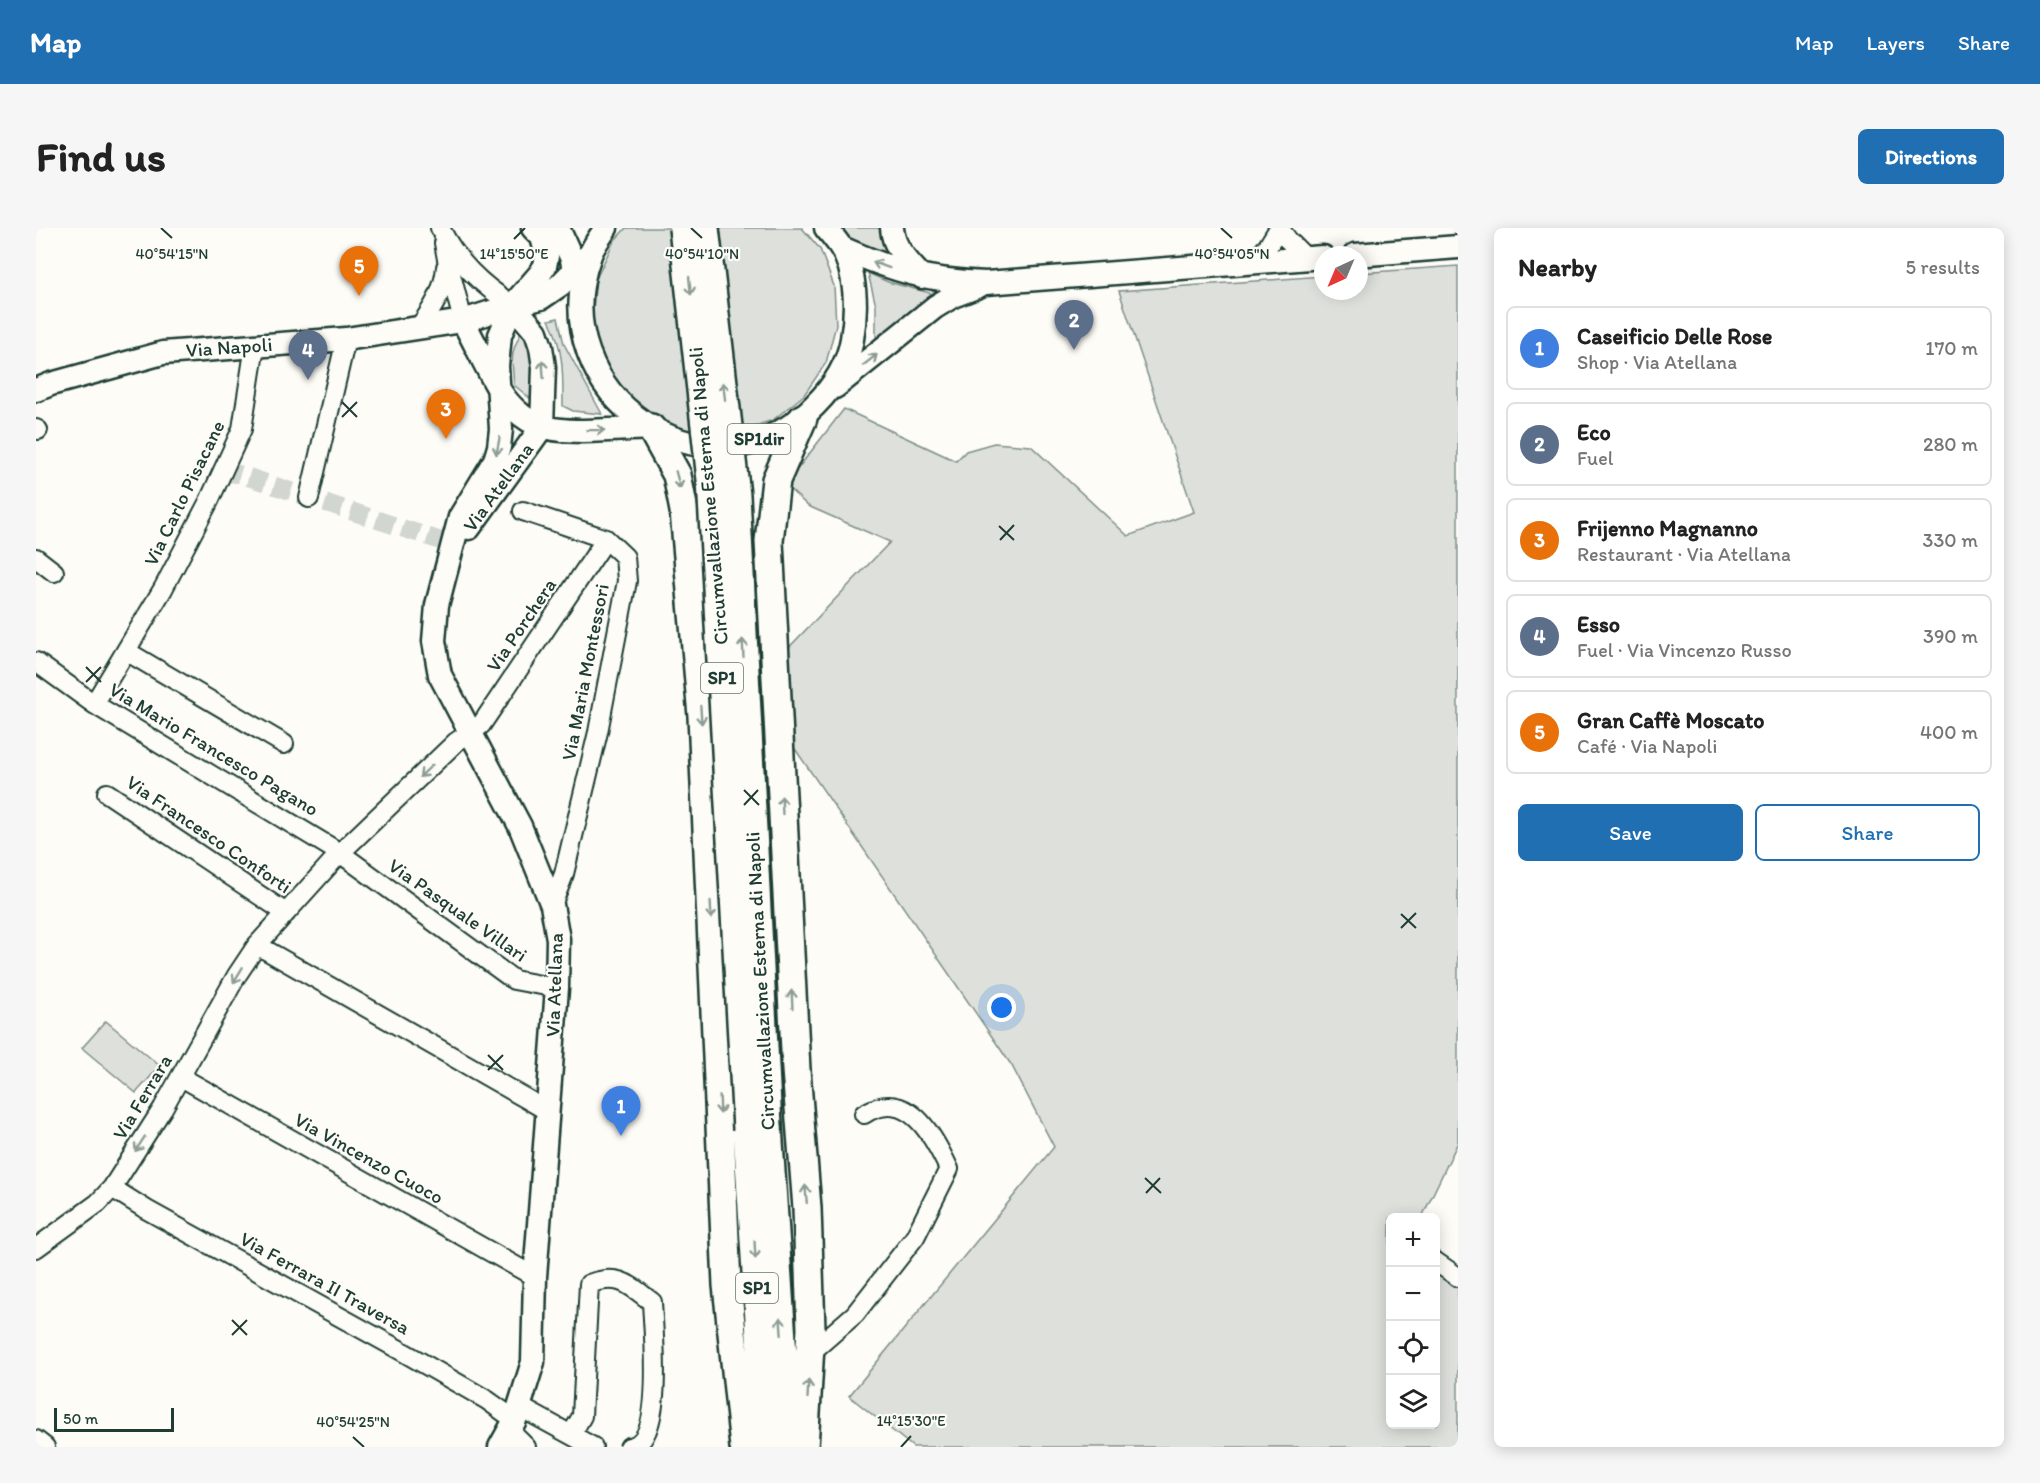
<!DOCTYPE html>
<html lang="en">
<head>
<meta charset="utf-8">
<style>
	body { margin:0; font-family:Itim,sans-serif; background:#f6f6f6; color:#222 }
	.controls { position:absolute; right:18px; bottom:18px; display:grid; overflow:hidden; border-radius:9px; box-shadow:0 3px 15px #0003 }
	.controls button { width:54px; height:54px; display:grid; place-items:center; padding:0; border:0; border-bottom:2px solid #e0e0e0; background:#fff; color:#222; font:30px sans-serif }
	.compass { position:absolute; left:1278px; top:18px; width:54px; height:54px; border-radius:50%; background:#fff; box-shadow:0 3px 15px #0003; rotate:224deg }
	.scale { position:absolute; left:18px; bottom:15px; width:120px; box-sizing:border-box; padding-left:6px; border:3px solid #1f3d34; border-top:0; font-size:16px; line-height:21px; white-space:nowrap; color:#1f3d34; -webkit-text-stroke:4px #fdfcf7; paint-order:stroke }
	.you { position:absolute; left:966px; top:780px; width:21px; height:21px; margin:-15px; border:4px solid #fff; border-radius:50%; background:#1a73e8; box-shadow:0 0 0 9px #1a73e833 }
	.badge { display:grid; place-items:center; width:39px; height:39px; border-radius:50%; background:#1f6fb2; color:#fff; font-size:20px; font-weight:700 }
	.pin { position:absolute; translate:-50% -50px; filter:drop-shadow(0 2px 3px #0008) }
	.pin::after { content:''; position:absolute; top:32px; width:21px; height:18px; background:inherit; clip-path:polygon(0 0,100% 0,50% 100%) }
	.list { margin:0; padding:0; list-style:none }
	h2 { display:flex; justify-content:space-between; align-items:center; height:78px; margin:0; padding:0 24px; font-size:26px }
	h2 small { font-size:20px; font-weight:400; color:#767676 }
	.list li { display:grid; grid-template-columns:39px 1fr auto; gap:18px; align-items:center; box-sizing:border-box; height:84px; margin:0 12px 12px; padding:0 12px; border:2px solid #e0e0e0; border-radius:9px }
	.list b { display:block; font-size:22px; white-space:nowrap }
	.list p { margin:0; font-size:20px; white-space:nowrap; color:#767676 }
	.list em { font-size:20px; font-style:normal; color:#767676 }
	.actions { display:flex; gap:12px; padding:18px 24px }
	.actions a { flex:1; padding:14px 0; border:2px solid #1f6fb2; border-radius:9px; text-align:center; font-size:21px; color:#1f6fb2 }
	.actions .main { background:#1f6fb2; color:#fff }
	.icon { flex:none; width:33px; height:33px; fill:none; stroke:currentColor; stroke-width:2; stroke-linecap:round; stroke-linejoin:round }
	.map { position:relative; flex:none; width:1422px; height:1219px; overflow:hidden; border-radius:9px }
	header { display:flex; align-items:center; gap:36px; box-sizing:border-box; height:84px; padding:0 30px; background:#1f6fb2; color:#fff }
	header strong { font-size:28px }
	nav { display:flex; gap:33px; margin-inline-start:auto; font-size:21px }
	.intro { display:flex; align-items:center; justify-content:space-between; box-sizing:border-box; height:144px; padding:0 36px }
	h1 { margin:0; font-size:42px }
	.button { padding:15px 27px; border-radius:9px; background:#1f6fb2; color:#fff; font-size:21px; font-weight:700 }
	main { display:flex; gap:36px; padding:0 36px }
	aside { flex:1; background:#fff; border-radius:9px; box-shadow:0 3px 15px #0003 }
	.map>svg:first-child { display:block }
	.green { fill:#dde0db; stroke:#7e8e88; stroke-width:1.5 }
	.lines { fill:none; stroke-linecap:round; stroke-linejoin:round }
	.minor-tunnel { stroke:#d1d6d0; stroke-width:18; stroke-dasharray:18 9; stroke-linecap:butt }
	.minor-casing { stroke:#1f3d34; stroke-width:22 }
	.major-casing { stroke:#1f3d34; stroke-width:27 }
	.highway-casing { stroke:#1f3d34; stroke-width:32 }
	.minor { stroke:#fdfcf7; stroke-width:18 }
	.major { stroke:#fdfcf7; stroke-width:22 }
	.highway { stroke:#fdfcf7; stroke-width:27 }
	.highway-bridge-casing { stroke:#1f3d34; stroke-width:32; stroke-linecap:butt }
	.highway-bridge { stroke:#fdfcf7; stroke-width:27 }
	.oneway { stroke:#8e9c96 }
	.ticks { fill:none; stroke:#1f3d34; stroke-width:2 }
	.labels { text-anchor:middle; dominant-baseline:central; stroke-width:4.5; stroke-linejoin:round; paint-order:stroke }
	.shield { fill:#fdfcf7; stroke:#62766e; stroke-width:1.5 }
	.shield-label { font-size:18px; font-weight:bold; fill:#1f3d34 }
	.street-label { font-size:20px; fill:#1f3d34; stroke:#fdfcf7 }
	.ticks-label { font-size:15px; text-anchor:middle; fill:#1f3d34; stroke:#fdfcf7; stroke-width:4.5; stroke-linejoin:round; paint-order:stroke }
</style>
</head>
<body>
<header>
<strong>Map</strong>
<nav><a>Map</a><a>Layers</a><a>Share</a></nav>
</header>
<div class="intro"><h1>Find us</h1><a class="button">Directions</a></div>
<main>
<div class="map">
<svg width="1422" height="1219" viewBox="0 0 1422 1219">
	<rect width="100%" height="100%" fill="#fdfcf7"/>
	<filter id="ink" filterUnits="userSpaceOnUse"><feTurbulence type="fractalNoise" baseFrequency=".0167" numOctaves="2"/><feDisplacementMap in="SourceGraphic" scale="12" xChannelSelector="R" yChannelSelector="G"/><feConvolveMatrix kernelMatrix="1 2 1 2 8 2 1 2 1" color-interpolation-filters="sRGB"/></filter>
	<g filter="url(#ink)">
		<path class="green" d="M 590,0 L 766,0 L 784,21 L 798,58 L 800,97 L 790,135 L 768,167 L 737,192 L 700,204 L 660,205 L 623,193 L 589,167 L 566,133 L 556,92 L 560,51 L 578,13 Z
			M 803,0 L 848,0 L 858,32 L 826,20 Z
			M 1422,38 L 1422,914 L 1386,989 L 1354,990 L 1354,1196 L 1400,1196 L 1400,1035 L 1422,1051 L 1422,1219 L 877,1219 L 813,1168 L 1018,919 L 976,838 L 716,458 L 854,314 L 772,278 L 749,257 L 808,181 L 920,233 L 930,223 L 958,215 L 995,218 L 1092,308 L 1158,284 L 1083,63 L 1287,48 L 1287,63 L 1323,63 L 1323,45 Z
			M 832,45 L 852,54 L 898,66 L 840,117 L 840,78 Z
			M 522,90 L 528,116 L 566,186 L 537,183 L 527,178 C 527,148 528,120 513,92 Z
			M 486,103 L 492,107 L 499,132 L 497,173 L 478,157 C 476,131 473,127 486,103 Z
			M 70,793 L 124,838 L 100,865 L 46,820 Z"/>
		<g class="lines">
			<path class="minor-tunnel" d="M 186,245 L 203,246 L 417,317"/>
			<g class="minor-casing">
				<path id="minor" d="M 404,0 C 421,34 445,57 477,77
					M 1243,0 L 1252,12 L 1271,31
					M 408,15 L 411,31 L 427,93
					M 1216,35 L 1232,18 L 1243,0
					M 383,99 C 397,80 408,63 410,39
					M 0,201 L 2,202
					M 273,270 L 310,111
					M 487,283 L 570,311 L 589,329 L 591,353 L 562,504 L 528,646 L 516,677
					M 0,330 L 18,344
					M 90,423 L 248,516
					M 0,434 L 58,476 L 304,625 L 478,752 L 521,760
					M 58,476 L 127,361 L 173,273 L 206,201 L 219,117
					M 71,565 L 250,685
					M 221,717 L 510,882
					M 145,849 L 499,1049
					M 76,960 L 111,982 L 362,1121 L 451,1172 L 479,1192
					M 0,1020 L 62,975 L 76,960 L 127,880 L 201,747 L 221,717 L 304,625 L 420,514 L 445,497 L 570,311
					M 1400,1034 L 1422,1049
					M 773,1126 L 819,1086 L 879,1009 L 913,941 C 897,907 872,859 828,886
					M 484,1179 L 557,1219
					M 473,1202 L 490,1219
					M 535,1207 L 546,1188 L 553,1056 C 584,1045 593,1057 616,1074 C 617,1101 630,1216 593,1219
					M 0,1212 L 9,1219"/>
			</g>
			<g class="major-casing">
				<path id="major" d="M 522,0 L 536,31 L 539,52
					M 570,0 C 564,9 557,18 554,27 C 502,167 675,284 779,177 C 797,159 812,136 816,111 C 821,82 821,43 804,18 C 800,12 795,6 790,0
					M 856,0 C 857,20 873,35 886,49
					M 806,20 C 858,43 892,53 950,55 L 1287,29
					M 1319,27 L 1422,19
					M 427,93 C 439,115 449,137 461,158 C 470,175 487,192 505,198 C 530,207 586,201 615,200
					M 799,159 L 899,79 L 917,68 L 943,58
					M 0,162 L 15,156 L 127,125 L 310,111 L 427,93 L 477,77 L 505,70 L 524,57 L 553,27
					M 433,300 L 506,199 L 508,139 L 505,119 L 500,104 L 477,77
					M 464,1219 L 479,1192 L 497,1134 L 499,1049 L 521,760 L 522,711 L 516,677 L 484,598 L 404,447 L 398,413 L 401,377 L 424,289 L 459,232 L 463,219 L 465,201 L 461,138 L 464,107 L 477,77 L 503,47 L 509,38 L 511,28 L 506,9 L 497,0"/>
			</g>
			<g class="highway-casing">
				<path id="highway" d="M 767,190 L 740,252 L 733,313 L 760,842 L 771,980 L 775,1101 L 768,1219
					M 615,200 L 641,247 L 648,283 L 666,488 L 691,1057 L 708,1219
					M 732,898 L 753,1219
					M 711,901 L 731,1219"/>
			</g>
			<use href="#minor" class="minor"/>
			<use href="#major" class="major"/>
			<use href="#highway" class="highway"/>
			<g class="highway-bridge-casing">
				<path id="highway-bridge" d="M 647,0 L 675,252 L 711,901
					M 669,0 L 700,267 L 732,898"/>
			</g>
			<use href="#highway-bridge" class="highway-bridge"/>
		</g>
		<defs><path id="oneway-shaft" d="M-6 0H5M1.5-3L5.5 0L1.5 3" fill="none" stroke-width="1.6" stroke-linecap="round" stroke-linejoin="round" transform="scale(1.5)"/></defs>
		<g class="oneway">
			<use href="#oneway-shaft" transform="translate(845 37) rotate(-160)"/>
			<use href="#oneway-shaft" transform="translate(654 58) rotate(84)"/>
			<use href="#oneway-shaft" transform="translate(834 132) rotate(-38)"/>
			<use href="#oneway-shaft" transform="translate(507 141) rotate(-94)"/>
			<use href="#oneway-shaft" transform="translate(688 163) rotate(-97)"/>
			<use href="#oneway-shaft" transform="translate(560 202) rotate(-1)"/>
			<use href="#oneway-shaft" transform="translate(462 218) rotate(101)"/>
			<use href="#oneway-shaft" transform="translate(642 252) rotate(75)"/>
			<use href="#oneway-shaft" transform="translate(707 420) rotate(-93)"/>
			<use href="#oneway-shaft" transform="translate(665 487) rotate(86)"/>
			<use href="#oneway-shaft" transform="translate(390 543) rotate(136)"/>
			<use href="#oneway-shaft" transform="translate(746 577) rotate(-93)"/>
			<use href="#oneway-shaft" transform="translate(675 682) rotate(87)"/>
			<use href="#oneway-shaft" transform="translate(202 747) rotate(121)"/>
			<use href="#oneway-shaft" transform="translate(756 771) rotate(-93)"/>
			<use href="#oneway-shaft" transform="translate(684 877) rotate(88)"/>
			<use href="#oneway-shaft" transform="translate(104 916) rotate(123)"/>
			<use href="#oneway-shaft" transform="translate(770 966) rotate(-95)"/>
			<use href="#oneway-shaft" transform="translate(719 1022) rotate(87)"/>
			<use href="#oneway-shaft" transform="translate(745 1098) rotate(-94)"/>
			<use href="#oneway-shaft" transform="translate(772 1161) rotate(-87)"/>
		</g>
	</g>
	<path class="ticks" d="M 125,0 L 136,10M 655,0 L 666,10M 1185,0 L 1196,10M 478,11 L 489,0M 306,174 L 321,189M 306,189 L 321,174M 963,298 L 978,312M 964,312 L 978,297M 50,439 L 65,454M 50,454 L 65,439M 708,562 L 723,577M 708,577 L 722,562M 1365,686 L 1380,700M 1365,700 L 1380,685M 452,827 L 467,842M 452,842 L 467,827M 1109,950 L 1125,965M 1110,965 L 1124,950M 196,1092 L 211,1107M 196,1107 L 211,1092M 317,1209 L 328,1219M 865,1219 L 875,1208"/>
	<g class="labels">
		<g class="shield">
			<rect x="691.5" y="196" width="63" height="30" rx="4.5"/>
			<rect x="665" y="435" width="42" height="30" rx="4.5"/>
			<rect x="700" y="1045" width="42" height="30" rx="4.5"/>
		</g>
		<g class="shield-label">
			<text x="723" y="211">SP1dir</text>
			<text x="686" y="450">SP1</text>
			<text x="721" y="1060">SP1</text>
		</g>
		<g class="street-label">
			<text transform="translate(193 119) rotate(-4)">Via Napoli</text>
			<text transform="translate(462 259) rotate(-54)">Via Atellana</text>
			<text transform="translate(148 265) rotate(-64)">Via Carlo Pisacane</text>
			<text transform="translate(672 268) rotate(-95)">Circumvallazione Esterna di Napoli</text>
			<text transform="translate(485 397) rotate(-56)">Via Porchera</text>
			<text transform="translate(549 444) rotate(-79)">Via Maria Montessori</text>
			<text transform="translate(178 521) rotate(31)">Via Mario Francesco Pagano</text>
			<text transform="translate(173 606) rotate(34)">Via Francesco Conforti</text>
			<text transform="translate(422 682) rotate(35)">Via Pasquale Villari</text>
			<text transform="translate(724 753) rotate(-93)">Circumvallazione Esterna di Napoli</text>
			<text transform="translate(518 757) rotate(-88)">Via Atellana</text>
			<text transform="translate(106 869) rotate(-59)">Via Ferrara</text>
			<text transform="translate(333 930) rotate(29)">Via Vincenzo Cuoco</text>
			<text transform="translate(289 1055) rotate(29)">Via Ferrara II Traversa</text>
		</g>
	</g>
	<g class="ticks-label">
		<text x="136" y="31">40°54'15"N</text>
		<text x="666" y="31">40°54'10"N</text>
		<text x="1196" y="31">40°54'05"N</text>
		<text x="478" y="31">14°15'50"E</text>
		<text x="875" y="1198">14°15'30"E</text>
		<text x="317" y="1199">40°54'25"N</text>
	</g>
</svg>
<div class="controls">
<button>+</button>
<button>−</button>
<button><svg class="icon" aria-label="locate" viewBox="0 0 24 24"><circle cx="12" cy="12" r="6"/><path d="M12 2v4M12 18v4M2 12h4M18 12h4"/></svg></button>
<button><svg class="icon" aria-label="layers" viewBox="0 0 24 24"><path d="M12 4l9 5-9 5-9-5zM3 14l9 5 9-5"/></svg></button>
</div>
<svg class="compass" viewBox="-18 -18 36 36"><path d="M0-13l5 13h-10z" fill="#e53935"/><path d="M0 13l5-13h-10z" fill="#767676"/></svg>
<div class="scale">50 m</div>
<div class="you"></div>
<div class="pin badge" style="left:585px;top:908px;background:#3f7fe0">1</div>
<div class="pin badge" style="left:1038px;top:122px;background:#5c6f8a">2</div>
<div class="pin badge" style="left:410px;top:211px;background:#e8710a">3</div>
<div class="pin badge" style="left:272px;top:152px;background:#5c6f8a">4</div>
<div class="pin badge" style="left:323px;top:68px;background:#e8710a">5</div>
</div>
<aside>
<h2>Nearby<small>5 results</small></h2>
<ul class="list">
<li><span class="badge" style="background:#3f7fe0">1</span><div><b>Caseificio Delle Rose</b><p>Shop · Via Atellana</p></div><em>170 m</em></li>
<li><span class="badge" style="background:#5c6f8a">2</span><div><b>Eco</b><p>Fuel</p></div><em>280 m</em></li>
<li><span class="badge" style="background:#e8710a">3</span><div><b>Frijenno Magnanno</b><p>Restaurant · Via Atellana</p></div><em>330 m</em></li>
<li><span class="badge" style="background:#5c6f8a">4</span><div><b>Esso</b><p>Fuel · Via Vincenzo Russo</p></div><em>390 m</em></li>
<li><span class="badge" style="background:#e8710a">5</span><div><b>Gran Caffè Moscato</b><p>Café · Via Napoli</p></div><em>400 m</em></li>
</ul>
<div class="actions"><a class="main">Save</a><a>Share</a></div>
</aside>
</main>
</body>
</html>
